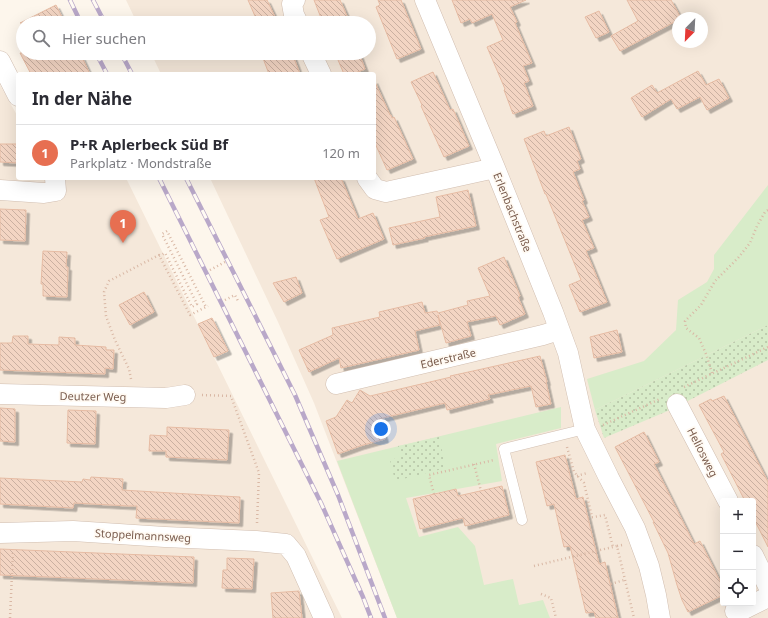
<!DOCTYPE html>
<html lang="de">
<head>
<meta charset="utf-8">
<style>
	body { margin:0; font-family:"Noto Sans",sans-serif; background:#f2f2f3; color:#2b2b33 }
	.controls { position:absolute; right:12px; bottom:12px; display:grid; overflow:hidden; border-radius:4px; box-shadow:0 4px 16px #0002 }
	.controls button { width:36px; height:36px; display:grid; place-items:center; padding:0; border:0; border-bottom:1px solid #e1e1e2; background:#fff; color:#2b2b33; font:20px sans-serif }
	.compass { position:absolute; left:672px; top:12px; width:36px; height:36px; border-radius:50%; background:#fff; box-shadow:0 4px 16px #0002; rotate:204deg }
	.you { position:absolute; left:381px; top:429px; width:14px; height:14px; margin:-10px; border:3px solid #fff; border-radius:50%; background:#1a73e8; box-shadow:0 0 0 6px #1a73e833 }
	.badge { display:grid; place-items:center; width:26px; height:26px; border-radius:50%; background:#e76f51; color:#fff; font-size:13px; font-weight:700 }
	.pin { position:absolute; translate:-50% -33px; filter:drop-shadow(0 1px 2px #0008) }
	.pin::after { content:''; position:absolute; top:21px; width:14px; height:12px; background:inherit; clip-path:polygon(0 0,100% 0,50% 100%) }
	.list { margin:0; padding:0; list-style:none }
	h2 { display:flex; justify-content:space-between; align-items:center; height:52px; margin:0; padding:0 16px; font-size:17px }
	h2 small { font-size:13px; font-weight:400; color:#7c7c81 }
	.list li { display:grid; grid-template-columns:26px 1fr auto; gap:12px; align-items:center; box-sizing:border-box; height:56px; padding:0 16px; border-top:1px solid #e1e1e2 }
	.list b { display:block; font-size:15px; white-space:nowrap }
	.list p { margin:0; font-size:13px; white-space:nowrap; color:#7c7c81 }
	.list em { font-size:13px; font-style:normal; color:#7c7c81 }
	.icon { flex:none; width:22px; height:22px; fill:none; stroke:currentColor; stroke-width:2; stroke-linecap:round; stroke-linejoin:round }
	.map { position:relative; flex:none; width:768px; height:618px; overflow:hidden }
	.search { position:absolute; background:#fff; box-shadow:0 4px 16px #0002; left:16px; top:16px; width:360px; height:44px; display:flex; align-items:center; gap:10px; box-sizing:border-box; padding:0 14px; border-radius:22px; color:#7c7c81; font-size:15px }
	.panel { position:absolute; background:#fff; box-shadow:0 4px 16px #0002; left:16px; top:72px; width:360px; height:108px; border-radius:4px }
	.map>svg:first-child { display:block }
	.residential { fill:#f5e8da; fill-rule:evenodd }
	.grass { fill:#d8ecc9 }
	.park { fill:url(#park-dots) }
	.building { fill:url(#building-back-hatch); stroke:#e6bba3; filter:url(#shadow) }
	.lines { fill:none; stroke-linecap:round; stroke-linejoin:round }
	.lane-casing { stroke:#d1beb0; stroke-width:11 }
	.street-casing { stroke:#d1beb0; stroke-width:21 }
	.path { stroke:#d9b8a5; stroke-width:2.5; stroke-dasharray:1 3; stroke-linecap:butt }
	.lane { stroke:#fff; stroke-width:10 }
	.street { stroke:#fff; stroke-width:20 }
	.rail-casing { stroke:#b9a8c9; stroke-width:4.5 }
	.rail { stroke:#fffaf3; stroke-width:3; stroke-dasharray:9; stroke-linecap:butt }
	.labels { text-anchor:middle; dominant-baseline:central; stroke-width:3.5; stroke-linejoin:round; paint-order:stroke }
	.street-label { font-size:11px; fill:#7a5c4d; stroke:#fffaf3 }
</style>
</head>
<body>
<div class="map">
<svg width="768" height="618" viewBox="0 0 768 618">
	<defs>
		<pattern id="park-dots" width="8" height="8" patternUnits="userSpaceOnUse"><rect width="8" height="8" fill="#d8ecc9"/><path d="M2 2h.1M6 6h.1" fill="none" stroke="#b4c2a5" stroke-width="1.8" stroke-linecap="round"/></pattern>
		<pattern id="building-back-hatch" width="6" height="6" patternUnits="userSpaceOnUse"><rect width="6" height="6" fill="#f3d5c3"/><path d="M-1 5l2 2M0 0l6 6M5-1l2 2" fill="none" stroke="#cab0a1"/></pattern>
		<filter id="shadow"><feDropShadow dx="3.5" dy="3.5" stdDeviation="0" flood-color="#0004"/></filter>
	</defs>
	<rect width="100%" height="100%" fill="#fdf6ec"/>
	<path class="residential" d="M 126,0 L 768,0 L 768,618 L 397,618 L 314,403 L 278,322 L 210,178 L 374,178 L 374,74 L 161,74 L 151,53 L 369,53 L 369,23 L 137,23 ZM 678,18 L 702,18 L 702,42 L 678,42 ZM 723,501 L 753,501 L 753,603 L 723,603 Z
		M 0,85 L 18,117 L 18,178 L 126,178 L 342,618 L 0,618 Z"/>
	<path class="grass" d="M 768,185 L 768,325 L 595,410 L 587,379 L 644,361 L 676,330 L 678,300 L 707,282 L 714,269 L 714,255 Z
		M 561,407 L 561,428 L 496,444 L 502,481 L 406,498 L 419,537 L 458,527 L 475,546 L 484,585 L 513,579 L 519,605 L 543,600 L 550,618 L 397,618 L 337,461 Z"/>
	<path class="park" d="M 768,325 L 768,360 L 670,410 L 604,438 L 595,410 Z
		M 439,437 L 446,468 L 395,481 L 390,460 L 401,457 L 398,446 Z"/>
	<path class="building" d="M 248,0 L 267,0 L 276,19 L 268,23 L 258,23 Z
		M 314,0 L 340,0 L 350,23 L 323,23 Z
		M 378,0 L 401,0 L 421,49 L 397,59 L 376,7 L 380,5 Z
		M 452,0 L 526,0 L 510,7 L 517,22 L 515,23 L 532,63 L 523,66 L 529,81 L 524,83 L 533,106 L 513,114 L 504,90 L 505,89 L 487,47 L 503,40 L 492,14 L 472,23 L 470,19 L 461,23 Z
		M 627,0 L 671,0 L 681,18 L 678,18 L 678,20 L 620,51 L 611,36 L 638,21 Z
		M 56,5 L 65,23 L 20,23 Z
		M 599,11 L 609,32 L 596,38 L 585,17 Z
		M 20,53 L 80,53 L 90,74 L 31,74 Z
		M 261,53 L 292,53 L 300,74 L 269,74 Z
		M 335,53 L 359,53 L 365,69 L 353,74 L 344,74 Z
		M 698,71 L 706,85 L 719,79 L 729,98 L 707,110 L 700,97 L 677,109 L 671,99 L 642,117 L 631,98 L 652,85 L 657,93 Z
		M 433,72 L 450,110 L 453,109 L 469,146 L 444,157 L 421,106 L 422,105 L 411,82 Z
		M 374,80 L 390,115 L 391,115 L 392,118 L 394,117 L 413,159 L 387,170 L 374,141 Z
		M 569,127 L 581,159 L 577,161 L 580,169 L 573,172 L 584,200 L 582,201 L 589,217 L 582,220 L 594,248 L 586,251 L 607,302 L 580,312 L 569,285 L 581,280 L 546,194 L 545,194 L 524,139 L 544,131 L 546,136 Z
		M 0,144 L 18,144 L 18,163 L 0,162 Z
		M 314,178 L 341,178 L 358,219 L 373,213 L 384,239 L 337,259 L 320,220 L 329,217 Z
		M 468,190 L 476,226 L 424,237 L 425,238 L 393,245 L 389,228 L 440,217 L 436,197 Z
		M 0,209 L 26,210 L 25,241 L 0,240 Z
		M 43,251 L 67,252 L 66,267 L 68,267 L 67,297 L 43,296 L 43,284 L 41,284 Z
		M 504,257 L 520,296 L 518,297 L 525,314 L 500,325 L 496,316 L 467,322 L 471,336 L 446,343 L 438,315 L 440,325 L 415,331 L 419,350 L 341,368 L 339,358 L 309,372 L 299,350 L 333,335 L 332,328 L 380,317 L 379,312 L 422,302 L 425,313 L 437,311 L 438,313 L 468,305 L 467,301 L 490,296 L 478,268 Z
		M 296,277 L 302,293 L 284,302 L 273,283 Z
		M 144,292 L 154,312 L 130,325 L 119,305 Z
		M 212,318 L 228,351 L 214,357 L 198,324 Z
		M 617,330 L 622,352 L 594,358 L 590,337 Z
		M 13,336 L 28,336 L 28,344 L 59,345 L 59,337 L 75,338 L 75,345 L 106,347 L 106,350 L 114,350 L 113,369 L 105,368 L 105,374 L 0,370 L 0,343 L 12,343 Z
		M 540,356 L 547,382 L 546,382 L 551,404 L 536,407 L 531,386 L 488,395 L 490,399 L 447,410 L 445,403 L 379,419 L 385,439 L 360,446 L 338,454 L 326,421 L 336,417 L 347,400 L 352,403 L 360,390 L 370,396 L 451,377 L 450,376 L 482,369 Z
		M 724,396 L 768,482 L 768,547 L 753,517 L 753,501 L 745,501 L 721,454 L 724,452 L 699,405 L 711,399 L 712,401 Z
		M 0,408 L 15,409 L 15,442 L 0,441 Z
		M 68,410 L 96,411 L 95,444 L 67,443 Z
		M 167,427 L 229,430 L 227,460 L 166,457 L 166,451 L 149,451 L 150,435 L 167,436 Z
		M 644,432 L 659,462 L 654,464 L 694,544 L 700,541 L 723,587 L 723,595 L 688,612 L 682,600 L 677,585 L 668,553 L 653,522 L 654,522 L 615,447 Z
		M 565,455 L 576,499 L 583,497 L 599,564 L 605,562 L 618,618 L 596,618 L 594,612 L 586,613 L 570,546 L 564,547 L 554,504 L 547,506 L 536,462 Z
		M 91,477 L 123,479 L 122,490 L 240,497 L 239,523 L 136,518 L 137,506 L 129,506 L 74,503 L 73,508 L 0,504 L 0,478 L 82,482 L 83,479 L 90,480 Z
		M 502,486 L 509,515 L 465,526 L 463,518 L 420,529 L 413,499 L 456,489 L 458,496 Z
		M 0,549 L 194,557 L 193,583 L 0,575 Z
		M 227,558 L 254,559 L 252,589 L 222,588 L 223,570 L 227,570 Z
		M 299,591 L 302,618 L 273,618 L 271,593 Z"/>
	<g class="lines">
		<g class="lane-casing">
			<path id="lane" d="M 522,520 L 504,449 L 585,429"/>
		</g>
		<g class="street-casing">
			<path id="street" d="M 295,0 L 292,4 L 294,15 L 298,23
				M 425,0 L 495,168 L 553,312 L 568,353 L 585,429 L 609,478 L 635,528 L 649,566 L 656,595 L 660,618
				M 311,53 L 321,74
				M 0,61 L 18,96
				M 367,178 L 375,189 L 386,192 L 495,168
				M 0,190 L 44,193 L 56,191 L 55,178
				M 336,384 L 543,335 L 559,330
				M 0,394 L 166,398 L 185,395
				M 677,404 L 728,501
				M 0,533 L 73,531 L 165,537 L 256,541 L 286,544 L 296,556 L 324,618
				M 753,555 L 768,586
				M 735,611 L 740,611 L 768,597"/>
		</g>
		<path class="path" d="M 159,256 L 165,253 L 192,307 L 197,304 L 162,234 L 167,231 L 206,307
			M 210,270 L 225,262
			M 225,300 L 235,295 L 238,301
			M 712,373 L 706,354 L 699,338 L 686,328 L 685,321 L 701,305 L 715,281 L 738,258 L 750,243 L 757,226 L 765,212 L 768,210
			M 131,379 L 129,369 L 115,340 L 106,316 L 104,292 L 109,281 L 159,255 L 190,315 L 208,306
			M 684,387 L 768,347
			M 202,395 L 231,396 L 259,473 L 257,523
			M 603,425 L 660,399
			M 567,447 L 574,472 L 584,483 L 592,517
			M 474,464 L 481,491
			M 577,476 L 587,473
			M 434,494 L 429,475 L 494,460
			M 588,518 L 605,515 L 613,547
			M 622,545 L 617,546 L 634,618
			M 534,566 L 617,546
			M 611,584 L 624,580
			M 541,594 L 551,598 L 556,618
			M 10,618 L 13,551"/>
		<use href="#lane" class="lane"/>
		<use href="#street" class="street"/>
		<g class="rail-casing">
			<path id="rail" d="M 70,0 L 81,23
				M 93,0 L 105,23
				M 96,53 L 107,74
				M 121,53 L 132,74
				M 159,178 L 321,503 L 363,597 L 371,618
				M 186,178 L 295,395 L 338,495 L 385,618"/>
		</g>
		<use href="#rail" class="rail"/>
	</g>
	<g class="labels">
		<g class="street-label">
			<text transform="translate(513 212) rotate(68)">Erlenbachstraße</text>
			<text transform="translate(448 358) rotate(-13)">Ederstraße</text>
			<text transform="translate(93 396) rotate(1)">Deutzer Weg</text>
			<text transform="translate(703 452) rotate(63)">Heliosweg</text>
			<text transform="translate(143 535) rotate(3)">Stoppelmannsweg</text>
		</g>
	</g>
</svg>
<div class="controls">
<button>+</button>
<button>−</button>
<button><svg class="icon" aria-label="locate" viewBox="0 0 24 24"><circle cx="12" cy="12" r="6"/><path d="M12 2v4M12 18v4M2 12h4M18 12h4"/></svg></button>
</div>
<svg class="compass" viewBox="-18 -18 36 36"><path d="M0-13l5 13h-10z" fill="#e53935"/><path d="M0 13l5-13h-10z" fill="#7c7c81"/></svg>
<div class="you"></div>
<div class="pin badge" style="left:123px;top:243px">1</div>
<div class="search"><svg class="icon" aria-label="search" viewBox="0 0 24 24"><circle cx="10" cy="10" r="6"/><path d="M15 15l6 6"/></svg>Hier suchen</div>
<section class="panel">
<h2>In der Nähe<small></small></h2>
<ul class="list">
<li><span class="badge">1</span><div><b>P+R Aplerbeck Süd Bf</b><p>Parkplatz · Mondstraße</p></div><em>120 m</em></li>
</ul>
</section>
</div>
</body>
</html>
